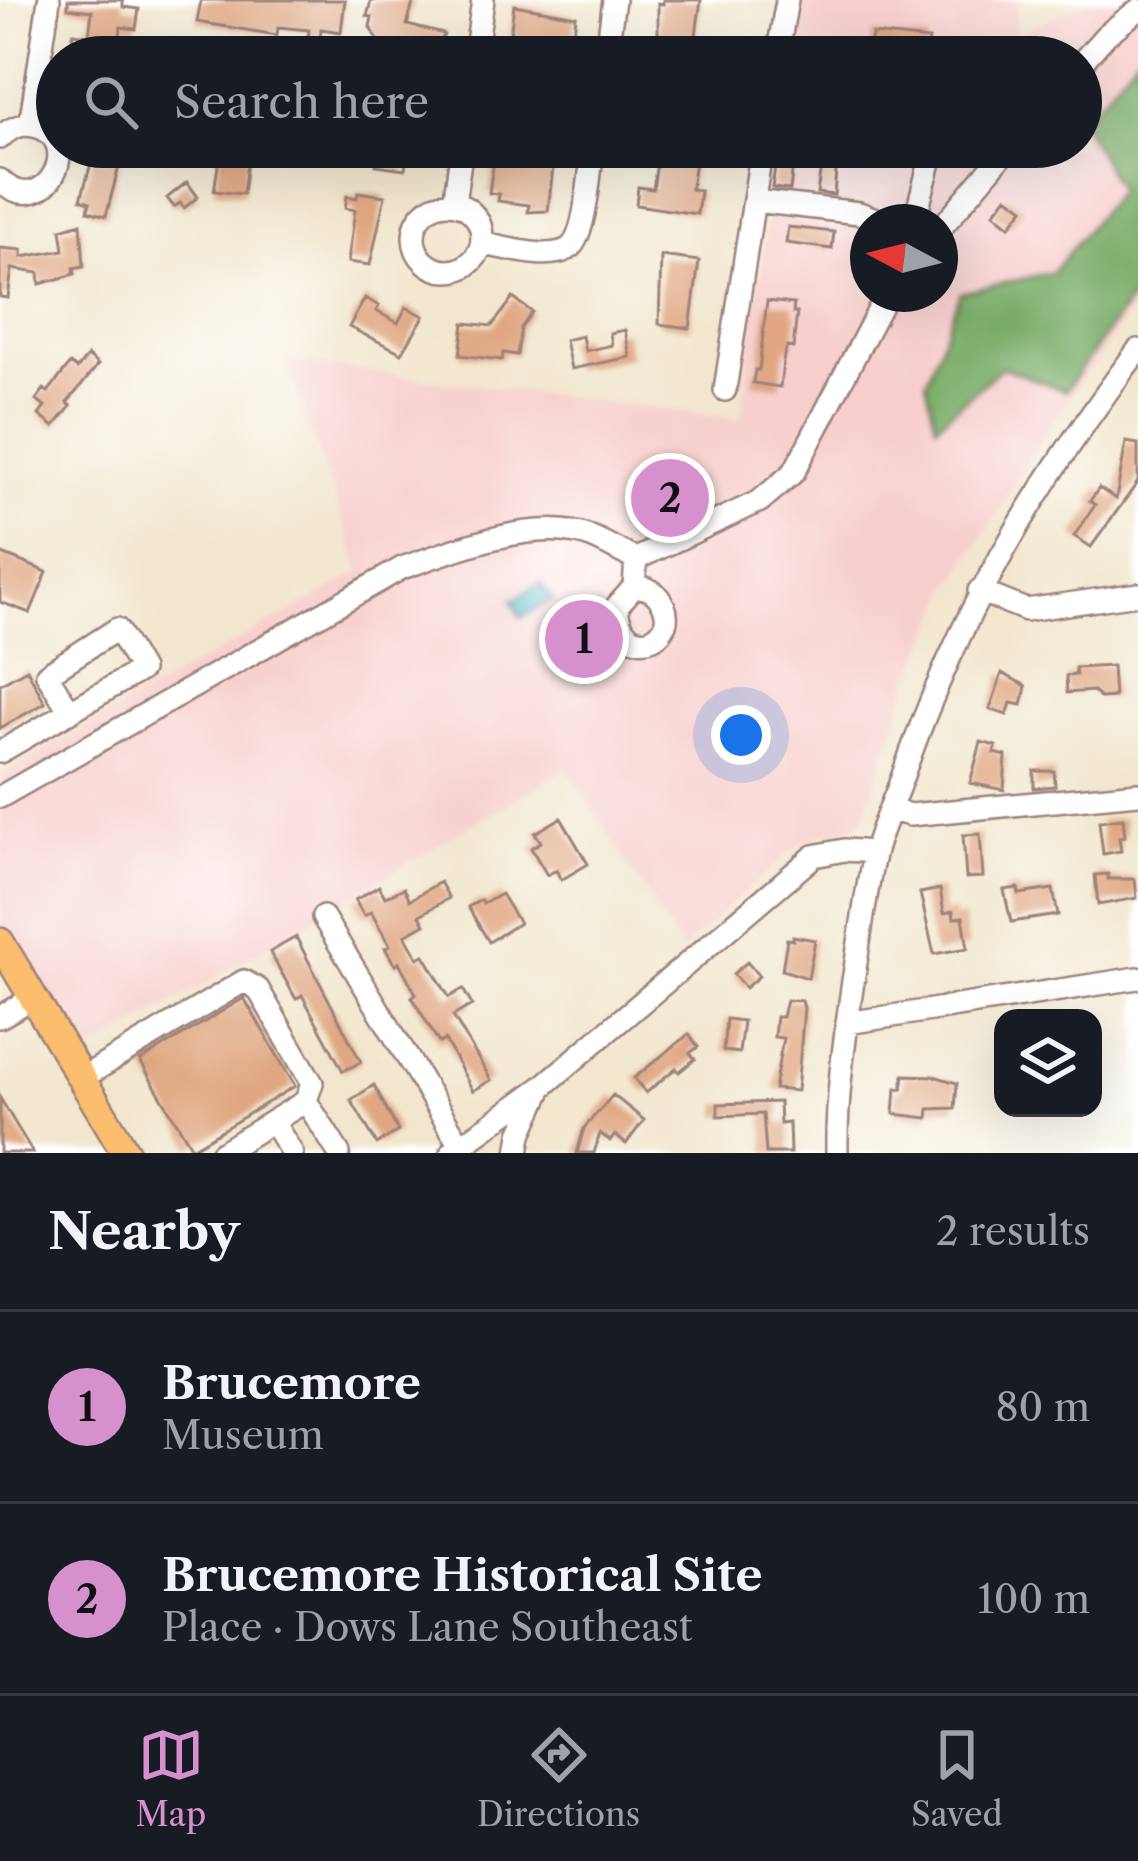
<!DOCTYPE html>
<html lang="en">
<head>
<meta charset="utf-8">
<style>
	body { margin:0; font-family:"Libre Caslon Text",serif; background:#20242c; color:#f1f3f6 }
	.controls { position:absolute; right:36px; bottom:36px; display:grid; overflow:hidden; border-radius:24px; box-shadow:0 12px 48px #0002 }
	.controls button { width:108px; height:108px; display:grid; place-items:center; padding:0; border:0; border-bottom:3px solid #363941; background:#171b24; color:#f1f3f6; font:60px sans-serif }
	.compass { position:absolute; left:850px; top:204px; width:108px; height:108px; border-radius:50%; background:#171b24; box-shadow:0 12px 48px #0002; rotate:277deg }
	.you { position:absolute; left:741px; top:735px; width:42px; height:42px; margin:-30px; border:9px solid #fff; border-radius:50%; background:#1a73e8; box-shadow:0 0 0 18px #1a73e833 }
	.badge { display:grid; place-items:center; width:78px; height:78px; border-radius:50%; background:#d690ce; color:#111; font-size:39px; font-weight:700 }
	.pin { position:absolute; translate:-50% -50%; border:6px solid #fff; box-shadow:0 3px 12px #0006 }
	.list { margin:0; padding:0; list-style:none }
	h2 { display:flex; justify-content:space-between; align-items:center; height:156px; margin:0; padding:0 48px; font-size:51px }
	h2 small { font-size:39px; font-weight:400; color:#9ea1a6 }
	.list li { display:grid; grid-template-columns:78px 1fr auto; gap:36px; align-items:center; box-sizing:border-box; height:192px; padding:0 48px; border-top:3px solid #363941 }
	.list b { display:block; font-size:45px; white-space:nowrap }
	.list p { margin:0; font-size:39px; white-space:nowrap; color:#9ea1a6 }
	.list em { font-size:39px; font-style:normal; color:#9ea1a6 }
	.icon { flex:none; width:66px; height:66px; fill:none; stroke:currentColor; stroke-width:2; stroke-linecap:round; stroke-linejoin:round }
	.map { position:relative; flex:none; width:1138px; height:1153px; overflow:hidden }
	.search { position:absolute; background:#171b24; box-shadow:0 12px 48px #0002; left:36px; right:36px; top:36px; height:132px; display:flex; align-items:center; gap:30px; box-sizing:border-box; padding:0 42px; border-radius:66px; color:#9ea1a6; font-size:45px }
	.sheet { height:540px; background:#171b24 }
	nav { display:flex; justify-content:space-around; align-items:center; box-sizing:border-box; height:168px; border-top:3px solid #363941; background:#171b24; font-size:33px; color:#9ea1a6 }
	nav a { display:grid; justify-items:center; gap:6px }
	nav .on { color:#d690ce }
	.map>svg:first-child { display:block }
	.built { fill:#f7d0ce; fill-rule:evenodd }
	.forest { fill:#79ac68; stroke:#62664a; stroke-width:3 }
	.water { fill:#42acc1; stroke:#466676; stroke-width:3 }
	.building { fill:#e0a782 }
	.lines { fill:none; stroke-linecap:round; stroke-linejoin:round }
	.minor-casing { stroke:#9e837c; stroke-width:26 }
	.major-casing { stroke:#9e837c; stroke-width:32 }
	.minor { stroke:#fff; stroke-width:21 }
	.major { stroke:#fbbe6e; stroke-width:27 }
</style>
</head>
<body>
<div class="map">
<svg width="1138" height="1153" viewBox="0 0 1138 1153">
	<rect width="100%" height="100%" fill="#fff"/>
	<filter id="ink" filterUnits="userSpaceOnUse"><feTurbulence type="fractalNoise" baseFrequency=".00833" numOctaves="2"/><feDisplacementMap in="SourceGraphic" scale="24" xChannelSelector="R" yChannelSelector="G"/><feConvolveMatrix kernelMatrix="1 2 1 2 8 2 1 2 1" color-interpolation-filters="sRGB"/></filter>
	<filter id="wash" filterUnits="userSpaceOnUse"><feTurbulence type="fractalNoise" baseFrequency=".004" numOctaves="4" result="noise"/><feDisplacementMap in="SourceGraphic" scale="48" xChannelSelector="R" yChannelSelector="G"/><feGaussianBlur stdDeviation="2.7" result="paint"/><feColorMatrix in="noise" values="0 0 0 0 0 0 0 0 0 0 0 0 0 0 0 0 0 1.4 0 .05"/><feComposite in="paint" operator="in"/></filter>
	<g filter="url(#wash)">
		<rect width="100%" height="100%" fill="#f2e7ce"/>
		<path class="built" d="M 798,0 L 1018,0 L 1015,34 L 1091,0 L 1138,0 L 1138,302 L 1051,424 L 953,585 L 911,679 L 864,817 L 854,828 L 821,834 L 790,851 L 682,950 L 567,768 L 73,1063 L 0,942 L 0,775 L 361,572 L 286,361 L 740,419 L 778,147 L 1081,147 L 1081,57 L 790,57 ZM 868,222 L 940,222 L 940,294 L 868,294 Z"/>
		<path class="forest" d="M 1138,54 L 1138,289 L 1065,391 L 1002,367 L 936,425 L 926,382 L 960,293 L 1053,272 L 1118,190 L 1082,122 Z"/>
		<path class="water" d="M 541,583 L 553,600 L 521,618 L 512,600 Z"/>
		<g id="blocks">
			<path class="building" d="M 68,0 L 123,0 L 123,7 L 139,9 L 136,29 L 121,27 L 117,57 L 84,57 L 85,53 L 71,51 L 73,33 L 89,35 L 92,11 L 68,8 Z
				M 201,0 L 345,0 L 341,32 L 321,29 L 320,39 L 308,37 L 309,30 L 278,27 L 277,35 L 197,22 Z
				M 377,0 L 414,0 L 407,25 L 444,34 L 437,57 L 387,57 L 370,27 L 372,17 L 367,16 L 371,1 Z
				M 663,0 L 701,0 L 695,42 L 658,37 L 658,3 L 663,4 Z
				M 514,5 L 576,16 L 571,57 L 550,57 L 550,53 L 517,49 L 518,37 L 510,36 Z
				M 872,34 L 929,40 L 926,57 L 869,57 Z
				M 221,147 L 249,147 L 243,194 L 214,191 Z
				M 378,147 L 408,147 L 405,169 L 376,165 Z
				M 778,147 L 838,147 L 834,195 L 817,193 L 822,160 L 794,156 L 790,190 L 772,188 Z
				M 107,155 L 121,159 L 106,216 L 88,211 L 90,202 L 81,199 L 93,156 L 106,160 Z
				M 658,156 L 695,161 L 691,189 L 700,191 L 697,214 L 636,205 L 638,187 L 653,189 Z
				M 494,159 L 538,162 L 538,165 L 553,167 L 548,211 L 528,212 L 529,205 L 498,201 L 499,194 L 489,193 Z
				M 187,182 L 198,197 L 184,208 L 180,203 L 174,207 L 167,198 Z
				M 358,192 L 385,196 L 370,265 L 348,262 L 355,210 L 345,208 L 347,196 L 357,198 Z
				M 1007,196 L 1024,208 L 1010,226 L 994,213 Z
				M 81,223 L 84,266 L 74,268 L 75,274 L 40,284 L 39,273 L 12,269 L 8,298 L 0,297 L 0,248 L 22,250 L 22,257 L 64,250 L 61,229 Z
				M 788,227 L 834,232 L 832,249 L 786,243 Z
				M 661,256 L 699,261 L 690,328 L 659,324 Z
				M 365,298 L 379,306 L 376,311 L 398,323 L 406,307 L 424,316 L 402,353 L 349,327 Z
				M 513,298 L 532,312 L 521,328 L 517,355 L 503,353 L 502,360 L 460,355 L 464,323 L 492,326 Z
				M 767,301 L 794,304 L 793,313 L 797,313 L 793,348 L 787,347 L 784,355 L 780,387 L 753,383 L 755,370 L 759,370 Z
				M 625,330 L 630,357 L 571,369 L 565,340 L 582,336 L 585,351 L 612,345 L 610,333 Z
				M 88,356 L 98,365 L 67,403 L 71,406 L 54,427 L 39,415 L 45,407 L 36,400 L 44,389 L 48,392 L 70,364 L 77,369 Z
				M 1126,442 L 1138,444 L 1138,482 L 1091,547 L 1074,536 L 1095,505 L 1090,501 L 1099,488 L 1116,499 Z
				M 0,553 L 47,572 L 30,613 L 0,602 Z
				M 600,604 L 604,625 L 617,648 L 613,661 L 582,675 L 571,671 L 571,660 L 551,628 Z
				M 1112,666 L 1114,697 L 1100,698 L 1092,691 L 1067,693 L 1066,676 L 1076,675 L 1075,668 Z
				M 27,669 L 45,703 L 0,728 L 0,684 Z
				M 1002,673 L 1026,686 L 1022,705 L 1011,703 L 1007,715 L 990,709 Z
				M 981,742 L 996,746 L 994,753 L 1006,756 L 1004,790 L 970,783 Z
				M 1034,771 L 1054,771 L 1055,786 L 1034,788 Z
				M 561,818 L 588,864 L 561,880 L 556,870 L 547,875 L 531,848 L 541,842 L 535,833 Z
				M 1123,818 L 1125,836 L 1119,837 L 1121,851 L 1103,854 L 1099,821 Z
				M 980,834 L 983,877 L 966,878 L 963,835 Z
				M 1108,874 L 1108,879 L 1135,879 L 1137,898 L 1098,905 L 1095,875 Z
				M 440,882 L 449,898 L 420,915 L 425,924 L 405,935 L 418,958 L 424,955 L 449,997 L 463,989 L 472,1005 L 453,1016 L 491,1080 L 473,1091 L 445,1040 L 439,1043 L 412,997 L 416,994 L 399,962 L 395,965 L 385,948 L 390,946 L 371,912 L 364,916 L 355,900 L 379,886 L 385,897 L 404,888 L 410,900 Z
				M 1018,888 L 1019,894 L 1053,889 L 1058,915 L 1011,922 L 1004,890 Z
				M 940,889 L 944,913 L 953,911 L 954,918 L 963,917 L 968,948 L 934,954 L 920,893 Z
				M 501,894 L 519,923 L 489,942 L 468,907 L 481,900 L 483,904 Z
				M 793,936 L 815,940 L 808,978 L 782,970 L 787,939 L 793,940 Z
				M 296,937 L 361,1062 L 343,1071 L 302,995 L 296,999 L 270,952 Z
				M 747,962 L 759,976 L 745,988 L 733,974 Z
				M 244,998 L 295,1086 L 192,1148 L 140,1061 Z
				M 786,1000 L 802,1001 L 804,1008 L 797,1091 L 774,1089 L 783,1038 L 774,1037 L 776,1017 L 782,1017 Z
				M 726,1019 L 743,1021 L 739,1053 L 723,1051 Z
				M 689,1034 L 698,1047 L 690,1053 L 695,1059 L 679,1072 L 676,1068 L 646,1093 L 634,1078 Z
				M 904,1075 L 934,1076 L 957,1083 L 955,1108 L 929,1109 L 928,1118 L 894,1114 L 896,1088 L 902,1089 Z
				M 374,1085 L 398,1131 L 377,1144 L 351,1100 Z
				M 613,1095 L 644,1120 L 626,1144 L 615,1135 L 610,1141 L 600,1133 L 594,1153 L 577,1153 L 584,1128 Z
				M 0,1098 L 33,1153 L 0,1153 Z
				M 779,1102 L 780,1124 L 789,1123 L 790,1153 L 766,1153 L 763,1114 L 718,1116 L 718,1104 Z"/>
		</g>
	</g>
	<g filter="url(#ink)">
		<use href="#blocks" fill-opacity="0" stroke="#9e837c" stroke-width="3"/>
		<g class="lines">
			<g class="minor-casing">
				<path id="minor" d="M 475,57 L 483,0
					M 606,57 L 614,0
					M 777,57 L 787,0
					M 1081,63 L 1106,35 L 1138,10
					M 30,125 L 49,0
					M 0,138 C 10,128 20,123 34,126 C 87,138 45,224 0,180
					M 754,201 L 859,213 L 884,222
					M414 237a34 34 0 1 1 68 0a34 34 0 1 1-68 0Z
					M 454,203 L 462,147
					M 914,222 L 929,166 L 924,147
					M 940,229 L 1009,147
					M 482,244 C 505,247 547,261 568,249 C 586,239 590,168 593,147
					M 725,390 L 762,147
					M 634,587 C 645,587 652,589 659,598 C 688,636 621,667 617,606 L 634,587 L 636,559
					M 979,591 L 1026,610 L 1138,594
					M 0,752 L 141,670 L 117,629 L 47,674 L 70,712
					M 0,797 L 402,568 C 451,551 523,522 576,533 C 597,536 616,551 636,559 L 760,501 L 794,472 L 887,294
					M 891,810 L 910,815 L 1138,793
					M 323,917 L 465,1153
					M 0,1017 L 33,998
					M 847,1023 L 1138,978
					M 82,1078 L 244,981 L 258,989 L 312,1083 L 306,1101 L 221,1153
					M 306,1101 L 339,1153
					M 273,1122 L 292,1153
					M 451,1153 L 542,1087 L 814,856 L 844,850 L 875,852
					M 518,1153 L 521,1134 L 540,1092
					M 837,1153 C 836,1095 845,1038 853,981 C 860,939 865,896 874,855 C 880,829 893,803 902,778 C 959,612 1033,490 1138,350"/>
			</g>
			<g class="major-casing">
				<path id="major" d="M 0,942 L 126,1153"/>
			</g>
			<use href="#minor" class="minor"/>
			<use href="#major" class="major"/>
		</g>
	</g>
</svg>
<div class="controls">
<button><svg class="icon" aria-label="layers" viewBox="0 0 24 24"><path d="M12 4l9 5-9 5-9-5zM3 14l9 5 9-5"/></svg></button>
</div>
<svg class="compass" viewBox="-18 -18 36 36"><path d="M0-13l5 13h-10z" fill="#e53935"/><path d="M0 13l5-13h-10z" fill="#9ea1a6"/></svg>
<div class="you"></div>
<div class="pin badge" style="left:584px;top:639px">1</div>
<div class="pin badge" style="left:670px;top:498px">2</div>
<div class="search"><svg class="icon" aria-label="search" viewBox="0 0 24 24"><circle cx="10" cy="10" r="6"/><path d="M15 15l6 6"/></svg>Search here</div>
</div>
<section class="sheet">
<h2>Nearby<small>2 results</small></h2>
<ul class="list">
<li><span class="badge">1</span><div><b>Brucemore</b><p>Museum</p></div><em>80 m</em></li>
<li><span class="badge">2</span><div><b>Brucemore Historical Site</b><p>Place · Dows Lane Southeast</p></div><em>100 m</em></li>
</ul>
</section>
<nav>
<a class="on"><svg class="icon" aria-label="map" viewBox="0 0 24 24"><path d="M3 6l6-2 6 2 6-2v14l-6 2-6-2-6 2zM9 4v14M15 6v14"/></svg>Map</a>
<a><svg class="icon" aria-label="directions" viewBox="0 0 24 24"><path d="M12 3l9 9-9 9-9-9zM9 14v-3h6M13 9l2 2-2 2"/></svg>Directions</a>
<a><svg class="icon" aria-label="saved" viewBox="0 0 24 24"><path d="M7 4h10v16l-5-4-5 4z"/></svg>Saved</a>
</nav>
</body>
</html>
